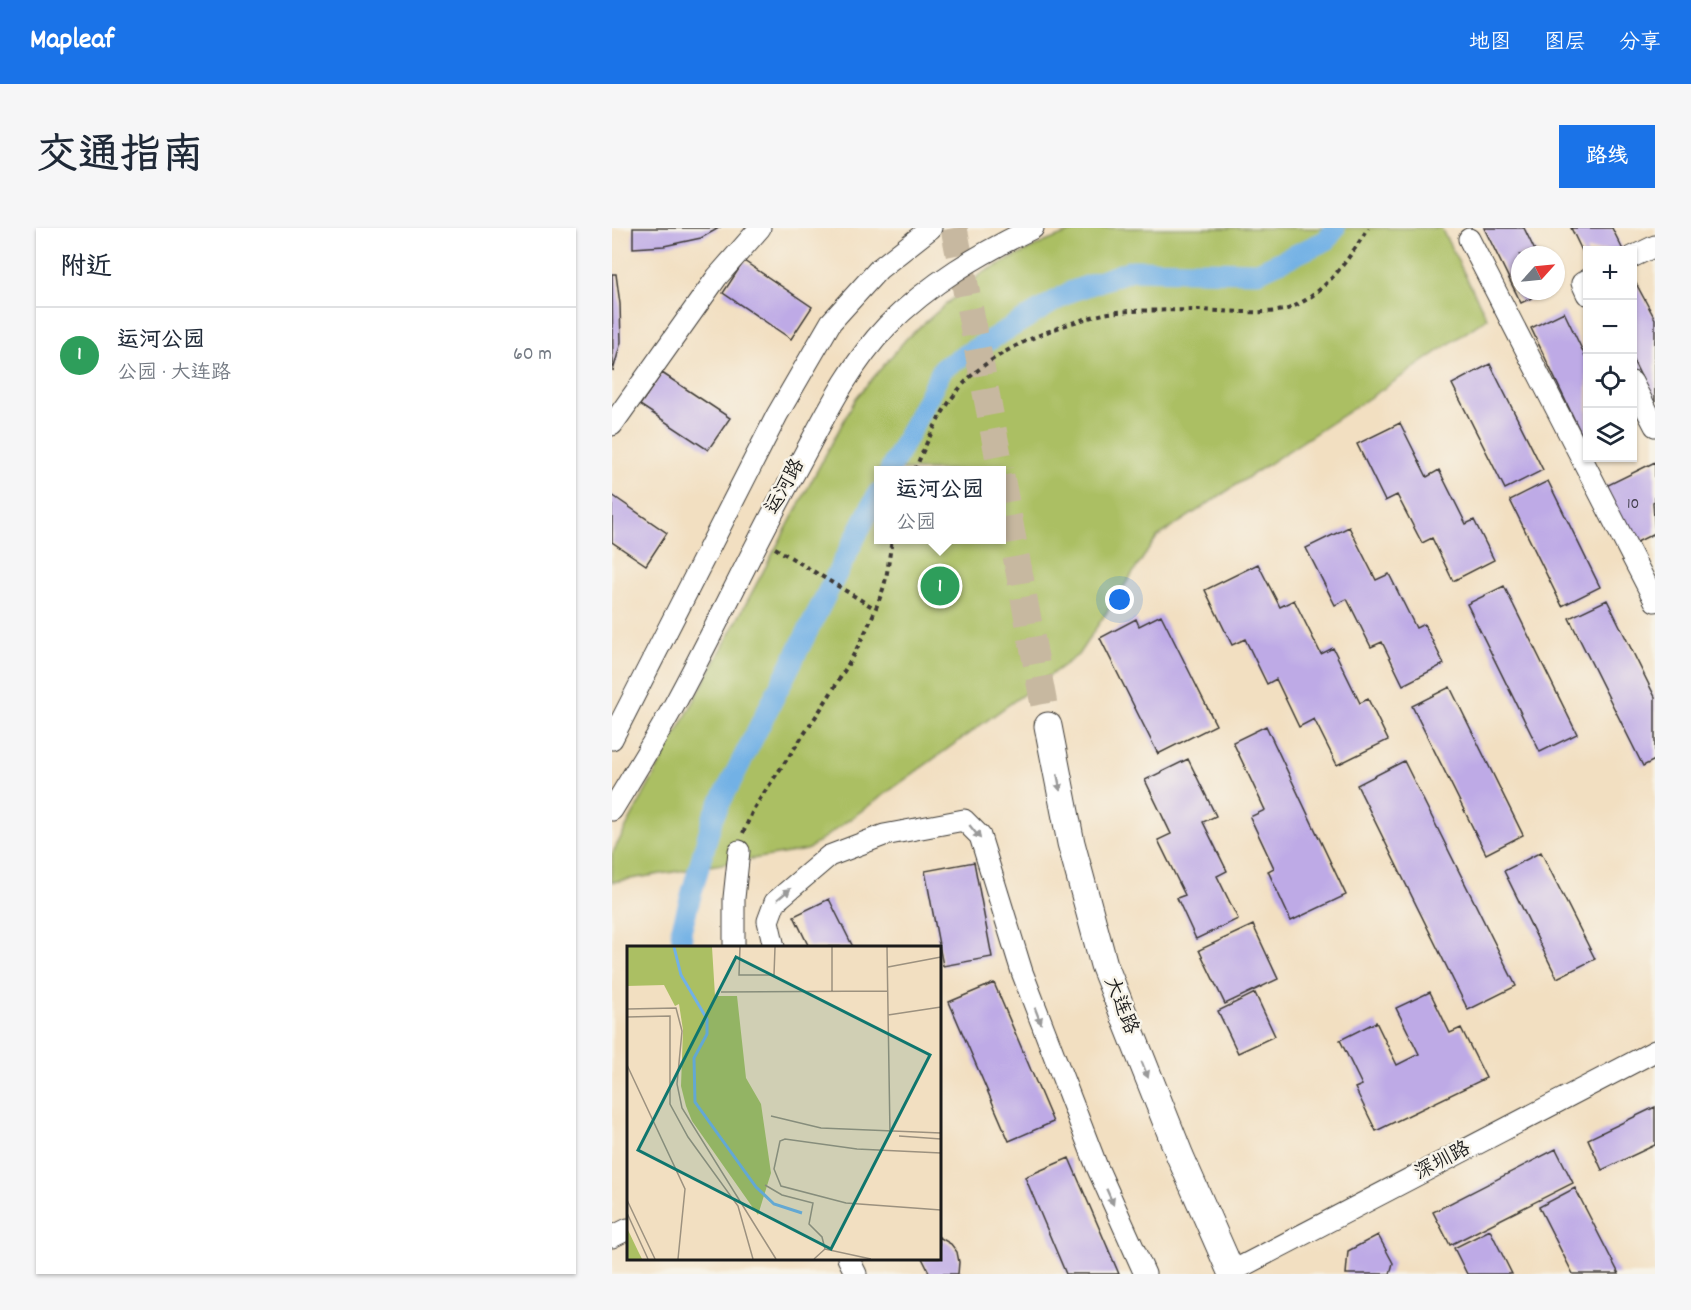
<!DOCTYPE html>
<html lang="zh">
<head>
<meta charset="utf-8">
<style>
	body { margin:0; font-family:Dekko,"LXGW WenKai TC",sans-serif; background:#f6f6f7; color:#1f2937 }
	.controls { position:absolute; right:18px; top:18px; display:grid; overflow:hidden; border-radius:0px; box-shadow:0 2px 4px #0004 }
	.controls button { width:54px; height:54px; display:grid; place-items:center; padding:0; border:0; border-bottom:2px solid #e0e1e3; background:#fff; color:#1f2937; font:30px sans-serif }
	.compass { position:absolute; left:899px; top:18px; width:54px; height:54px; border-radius:50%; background:#fff; box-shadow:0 2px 4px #0004; rotate:63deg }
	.you { position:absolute; left:508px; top:372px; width:21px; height:21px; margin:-15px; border:4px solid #fff; border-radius:50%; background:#1a73e8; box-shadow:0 0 0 9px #1a73e833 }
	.badge { display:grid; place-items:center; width:39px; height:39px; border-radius:50%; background:#1a73e8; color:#fff; font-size:20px; font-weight:700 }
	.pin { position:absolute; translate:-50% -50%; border:3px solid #fff; box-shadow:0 2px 6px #0006 }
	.popup { position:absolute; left:262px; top:238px; width:132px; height:78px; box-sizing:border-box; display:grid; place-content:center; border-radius:0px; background:#fff; filter:drop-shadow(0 2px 4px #0005); font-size:20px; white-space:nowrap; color:#747a83 }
	.popup b { font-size:22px; color:#1f2937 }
	.popup::after { content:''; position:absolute; left:50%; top:100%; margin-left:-12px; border:12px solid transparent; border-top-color:#fff }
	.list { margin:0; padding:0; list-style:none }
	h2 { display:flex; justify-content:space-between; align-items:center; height:78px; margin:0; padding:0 24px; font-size:26px }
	h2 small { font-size:20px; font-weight:400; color:#747a83 }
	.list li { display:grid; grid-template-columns:39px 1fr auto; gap:18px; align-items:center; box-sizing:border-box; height:96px; padding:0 24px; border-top:2px solid #e0e1e3 }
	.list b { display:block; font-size:22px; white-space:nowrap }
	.list p { margin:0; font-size:20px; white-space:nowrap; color:#747a83 }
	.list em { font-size:20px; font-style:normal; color:#747a83 }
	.icon { flex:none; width:33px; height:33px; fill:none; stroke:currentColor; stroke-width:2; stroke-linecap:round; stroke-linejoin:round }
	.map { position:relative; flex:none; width:1043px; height:1046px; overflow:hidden; border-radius:0px }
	header { display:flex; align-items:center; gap:36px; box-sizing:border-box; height:84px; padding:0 30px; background:#1a73e8; color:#fff }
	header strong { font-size:28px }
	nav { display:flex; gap:33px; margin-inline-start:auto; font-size:21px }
	.intro { display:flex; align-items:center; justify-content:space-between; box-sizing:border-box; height:144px; padding:0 36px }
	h1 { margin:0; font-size:42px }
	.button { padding:15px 27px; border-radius:0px; background:#1a73e8; color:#fff; font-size:21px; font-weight:700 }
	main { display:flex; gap:36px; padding:0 36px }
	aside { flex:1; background:#fff; border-radius:0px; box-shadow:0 2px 4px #0004 }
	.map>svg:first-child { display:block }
	.green { fill:#abbf63; stroke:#646e40; stroke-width:1.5; fill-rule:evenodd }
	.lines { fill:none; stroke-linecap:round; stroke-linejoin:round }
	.canal { stroke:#72b1e5; stroke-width:21 }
	.building { fill:#beaae6 }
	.major-tunnel { stroke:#c7b8a0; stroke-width:27; stroke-dasharray:27 14; stroke-linecap:butt }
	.minor-casing { stroke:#3c3935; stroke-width:23 }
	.major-casing { stroke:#3c3935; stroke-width:29 }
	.path { stroke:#3c3935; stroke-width:4; stroke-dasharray:4.5 4.5; stroke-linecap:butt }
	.minor { stroke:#fff; stroke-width:21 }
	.major { stroke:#fff; stroke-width:27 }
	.oneway { fill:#999 }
	.labels { text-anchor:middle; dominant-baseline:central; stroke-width:5; stroke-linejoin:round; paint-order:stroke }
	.number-label { font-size:16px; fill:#44404e }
	.street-label { font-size:20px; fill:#1c1c1c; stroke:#f7f3e8 }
	.inset-river { fill:none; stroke:#72b1e5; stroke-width:3 }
	.inset-road { fill:none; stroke:#9c917f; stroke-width:1.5 }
	.view { fill:#0f766e; fill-opacity:0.15; stroke:#0f766e; stroke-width:3 }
	.inset-edge { fill:none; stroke:#1c1c1c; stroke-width:3 }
</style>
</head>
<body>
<header>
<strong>Mapleaf</strong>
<nav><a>地图</a><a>图层</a><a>分享</a></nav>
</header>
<div class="intro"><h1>交通指南</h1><a class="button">路线</a></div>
<main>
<aside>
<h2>附近<small></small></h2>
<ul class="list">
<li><span class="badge" style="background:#2e9e5b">1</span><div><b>运河公园</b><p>公园 · 大连路</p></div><em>60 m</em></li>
</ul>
</aside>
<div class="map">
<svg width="1043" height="1046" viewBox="0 0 1043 1046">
	<rect width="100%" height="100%" fill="#f7f3e8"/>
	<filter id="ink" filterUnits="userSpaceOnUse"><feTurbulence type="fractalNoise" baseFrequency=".0167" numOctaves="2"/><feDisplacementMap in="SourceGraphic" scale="12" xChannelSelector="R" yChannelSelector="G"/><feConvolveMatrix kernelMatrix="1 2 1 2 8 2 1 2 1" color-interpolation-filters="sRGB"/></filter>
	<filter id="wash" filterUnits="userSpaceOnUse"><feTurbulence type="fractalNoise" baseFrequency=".008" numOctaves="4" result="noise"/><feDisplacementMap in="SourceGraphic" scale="24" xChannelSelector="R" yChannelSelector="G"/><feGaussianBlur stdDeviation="1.35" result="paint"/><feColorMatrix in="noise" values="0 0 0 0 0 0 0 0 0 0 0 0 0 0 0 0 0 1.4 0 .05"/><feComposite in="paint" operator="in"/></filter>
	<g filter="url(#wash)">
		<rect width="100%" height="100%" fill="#f2dfc1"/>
		<path class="green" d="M 469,0 L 829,0 L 875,90 L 783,153 L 545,309 L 466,427 L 195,622 L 0,654 L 0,626 L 244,170 L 294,111 L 370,45 L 433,14 ZM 266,242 L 389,242 L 389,312 L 266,312 Z"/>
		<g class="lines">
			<path class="canal" d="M 278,242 L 331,140 L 458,64 L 520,42 L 646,44 L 715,12 L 723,0
				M 71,719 L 69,703 L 101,589 L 266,265"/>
		</g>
		<g id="blocks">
			<path class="building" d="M 21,0 L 107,0 L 89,10 L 52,18 L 21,20 Z
				M 872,0 L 912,0 L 925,27 L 908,27 L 908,63 L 934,63 L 909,75 Z
				M 959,0 L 1000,0 L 1011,22 L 975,22 L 975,33 Z
				M 132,33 L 200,79 L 179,111 L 111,65 Z
				M 0,46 L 4,46 L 8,76 L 9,114 L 1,143 Z
				M 1020,48 L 1043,91 L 1043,177 L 1020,130 Z
				M 952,84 L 975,132 L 975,218 L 919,100 Z
				M 878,136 L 931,242 L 893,261 L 840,156 Z
				M 50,145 L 118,190 L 96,222 L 28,177 Z
				M 788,195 L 815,249 L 827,242 L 854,296 L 862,292 L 882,332 L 841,353 L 820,310 L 810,315 L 785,267 L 773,273 L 745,216 Z
				M 1043,234 L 1043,273 L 1041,274 L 1043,305 L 1021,316 L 992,259 Z
				M 936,253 L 988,359 L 950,378 L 898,272 Z
				M 0,267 L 55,305 L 34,337 L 0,314 Z
				M 737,299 L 764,352 L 777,346 L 804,400 L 812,396 L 832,436 L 791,457 L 770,414 L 759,419 L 735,371 L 723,377 L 694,320 Z
				M 646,336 L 668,379 L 682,372 L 709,426 L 721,420 L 748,475 L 756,471 L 776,512 L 725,537 L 702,491 L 687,499 L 664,451 L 655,456 L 633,411 L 620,417 L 593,362 Z
				M 892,358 L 965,506 L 928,524 L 855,376 Z
				M 995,372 L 1043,469 L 1043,532 L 1031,538 L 957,390 Z
				M 549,387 L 604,497 L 546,526 L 488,410 L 524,391 L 527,398 Z
				M 838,459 L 911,607 L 874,626 L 800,478 Z
				M 654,498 L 734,667 L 679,693 L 656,643 L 662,640 L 638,589 L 653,582 L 621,514 Z
				M 576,531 L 604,588 L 591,594 L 615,643 L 605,648 L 626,691 L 584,711 L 565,670 L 573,667 L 546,612 L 559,606 L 533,552 Z
				M 792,533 L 904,758 L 856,782 L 745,557 Z
				M 929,624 L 983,731 L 945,750 L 892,643 Z
				M 362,634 L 380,729 L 331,738 L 313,643 Z
				M 217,671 L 241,719 L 197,719 L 182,688 Z
				M 641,697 L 666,751 L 613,776 L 587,722 Z
				M 382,755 L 441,894 L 397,913 L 337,774 Z
				M 818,764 L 838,805 L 849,800 L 874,850 L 764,903 L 743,860 L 750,857 L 728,812 L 764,794 L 785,837 L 807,826 L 784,780 Z
				M 643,765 L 663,808 L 626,825 L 606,783 Z
				M 1043,879 L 1043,917 L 990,942 L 976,911 Z
				M 944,921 L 961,955 L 838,1017 L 821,984 Z
				M 457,930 L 507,1046 L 454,1046 L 413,949 Z
				M 963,960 L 1007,1046 L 961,1046 L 927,979 Z
				M 878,1002 L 900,1046 L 855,1046 L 842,1020 Z
				M 766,1007 L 781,1035 L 778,1046 L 734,1046 L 736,1023 Z
				M 327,1009 L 339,1016 L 345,1024 L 347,1034 L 346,1046 L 318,1046 L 310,1030 L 327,1030 Z"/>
		</g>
	</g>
	<g filter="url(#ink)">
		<use href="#blocks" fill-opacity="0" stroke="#3c3935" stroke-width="1.5"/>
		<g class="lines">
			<path class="major-tunnel" d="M 342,0 L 389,242
				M 389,248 L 436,498"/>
			<g class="minor-casing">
				<path id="minor" d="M 857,11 L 1043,373
					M 1020,29 L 1043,18
					M 975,52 L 970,55 L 975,66
					M 1020,154 L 1043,198
					M 0,197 L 105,49 L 148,0
					M 0,511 L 165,187 L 219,94 L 267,41 L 319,0
					M 0,582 C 20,549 41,515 60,481 C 102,405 137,327 179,251 C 208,199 233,142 275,98 C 318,55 367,26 421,0
					M 122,719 L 122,670 L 127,623
					M 162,719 L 156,693 L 163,674 L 217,628 L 272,607 L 352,592 L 368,608 L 410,744 L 485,939 L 533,1046
					M 0,1009 L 16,1001
					M 236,1030 L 244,1046
					M 619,1044 L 1043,823"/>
			</g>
			<g class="major-casing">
				<path id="major" d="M 436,498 L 459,615 L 492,737 L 568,928 L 620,1046"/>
			</g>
			<path class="path" d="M 303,242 C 316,211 330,178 355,152 C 386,120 449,96 492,86 C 514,81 559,83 583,82 C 605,82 660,88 678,80 C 713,66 737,31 756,0
				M 163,320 L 262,380
				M 131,605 L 142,580 C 185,514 246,436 271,361 C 276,346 277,328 280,312"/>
			<use href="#minor" class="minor"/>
			<use href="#major" class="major"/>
		</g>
		<defs><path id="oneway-solid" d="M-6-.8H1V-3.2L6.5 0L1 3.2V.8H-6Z" transform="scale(1.5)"/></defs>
		<g class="oneway">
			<use href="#oneway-solid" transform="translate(447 555) rotate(79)"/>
			<use href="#oneway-solid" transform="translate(363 604) rotate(51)"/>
			<use href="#oneway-solid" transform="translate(172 666) rotate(-40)"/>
			<use href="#oneway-solid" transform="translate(426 788) rotate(69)"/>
			<use href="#oneway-solid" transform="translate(533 842) rotate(68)"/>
			<use href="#oneway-solid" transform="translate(498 969) rotate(66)"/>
		</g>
	</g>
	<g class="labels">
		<g class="number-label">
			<text x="1021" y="276">10</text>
		</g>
		<g class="street-label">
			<text transform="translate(174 259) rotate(-61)">运河路</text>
			<text transform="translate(508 778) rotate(68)">大连路</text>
			<text transform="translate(831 934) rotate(-28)">深圳路</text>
		</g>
	</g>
	<g transform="translate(15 718)">
		<rect width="314" height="314" fill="#f2dfc1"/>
		<path d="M 0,1 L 85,1 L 88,50 L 110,50 L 119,132 L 134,158 L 144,227 L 131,269 L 65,175 L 59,160 L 54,140 L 56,84 L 52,58 L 48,60 L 37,39 L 0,40 ZM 0,282 L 11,305 L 15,313 L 0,313 Z" fill="#abbf63"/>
		<path class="inset-river" d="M 47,1 L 54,29 L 80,73 L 80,88 L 67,112 L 68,156 L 129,241 L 147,258 L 175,267"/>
		<path class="inset-road" d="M 113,1 L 112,29 L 147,29 L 148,1M 205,1 L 205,46M 260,1 L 263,188M 261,21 L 314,11M 94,46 L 261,45M 0,63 L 49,62 L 55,85 L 50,138 L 55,162 L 149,313M 261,69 L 314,61M 0,71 L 43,70 L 43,158 L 61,191 L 111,260 L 126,313M 0,119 L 58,243 L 51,313M 144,170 L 194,182 L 314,187M 272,190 L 314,193M 314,207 L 230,203 L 158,193 L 153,195 L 147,223 L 154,240 L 219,257 L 314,264M 138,239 L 155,249 L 186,257 L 182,278 L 195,291 L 198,303M 0,254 L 28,313M 0,267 L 21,313M 187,313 L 198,303 L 244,313"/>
		<path class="view" d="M 109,11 L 303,109 L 204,303 L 11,204 Z"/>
		<rect width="314" height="314" class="inset-edge"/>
	</g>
</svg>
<div class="controls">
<button>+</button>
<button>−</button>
<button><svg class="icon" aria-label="locate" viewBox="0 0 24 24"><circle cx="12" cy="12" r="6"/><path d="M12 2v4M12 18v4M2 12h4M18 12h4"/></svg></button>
<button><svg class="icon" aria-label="layers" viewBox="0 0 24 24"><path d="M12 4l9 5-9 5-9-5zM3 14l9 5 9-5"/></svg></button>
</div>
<svg class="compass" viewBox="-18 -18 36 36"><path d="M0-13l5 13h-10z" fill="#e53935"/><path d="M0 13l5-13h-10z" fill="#747a83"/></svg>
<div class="you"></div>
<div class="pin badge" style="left:328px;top:358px;background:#2e9e5b">1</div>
<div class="popup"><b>运河公园</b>公园</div>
</div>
</main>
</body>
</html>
